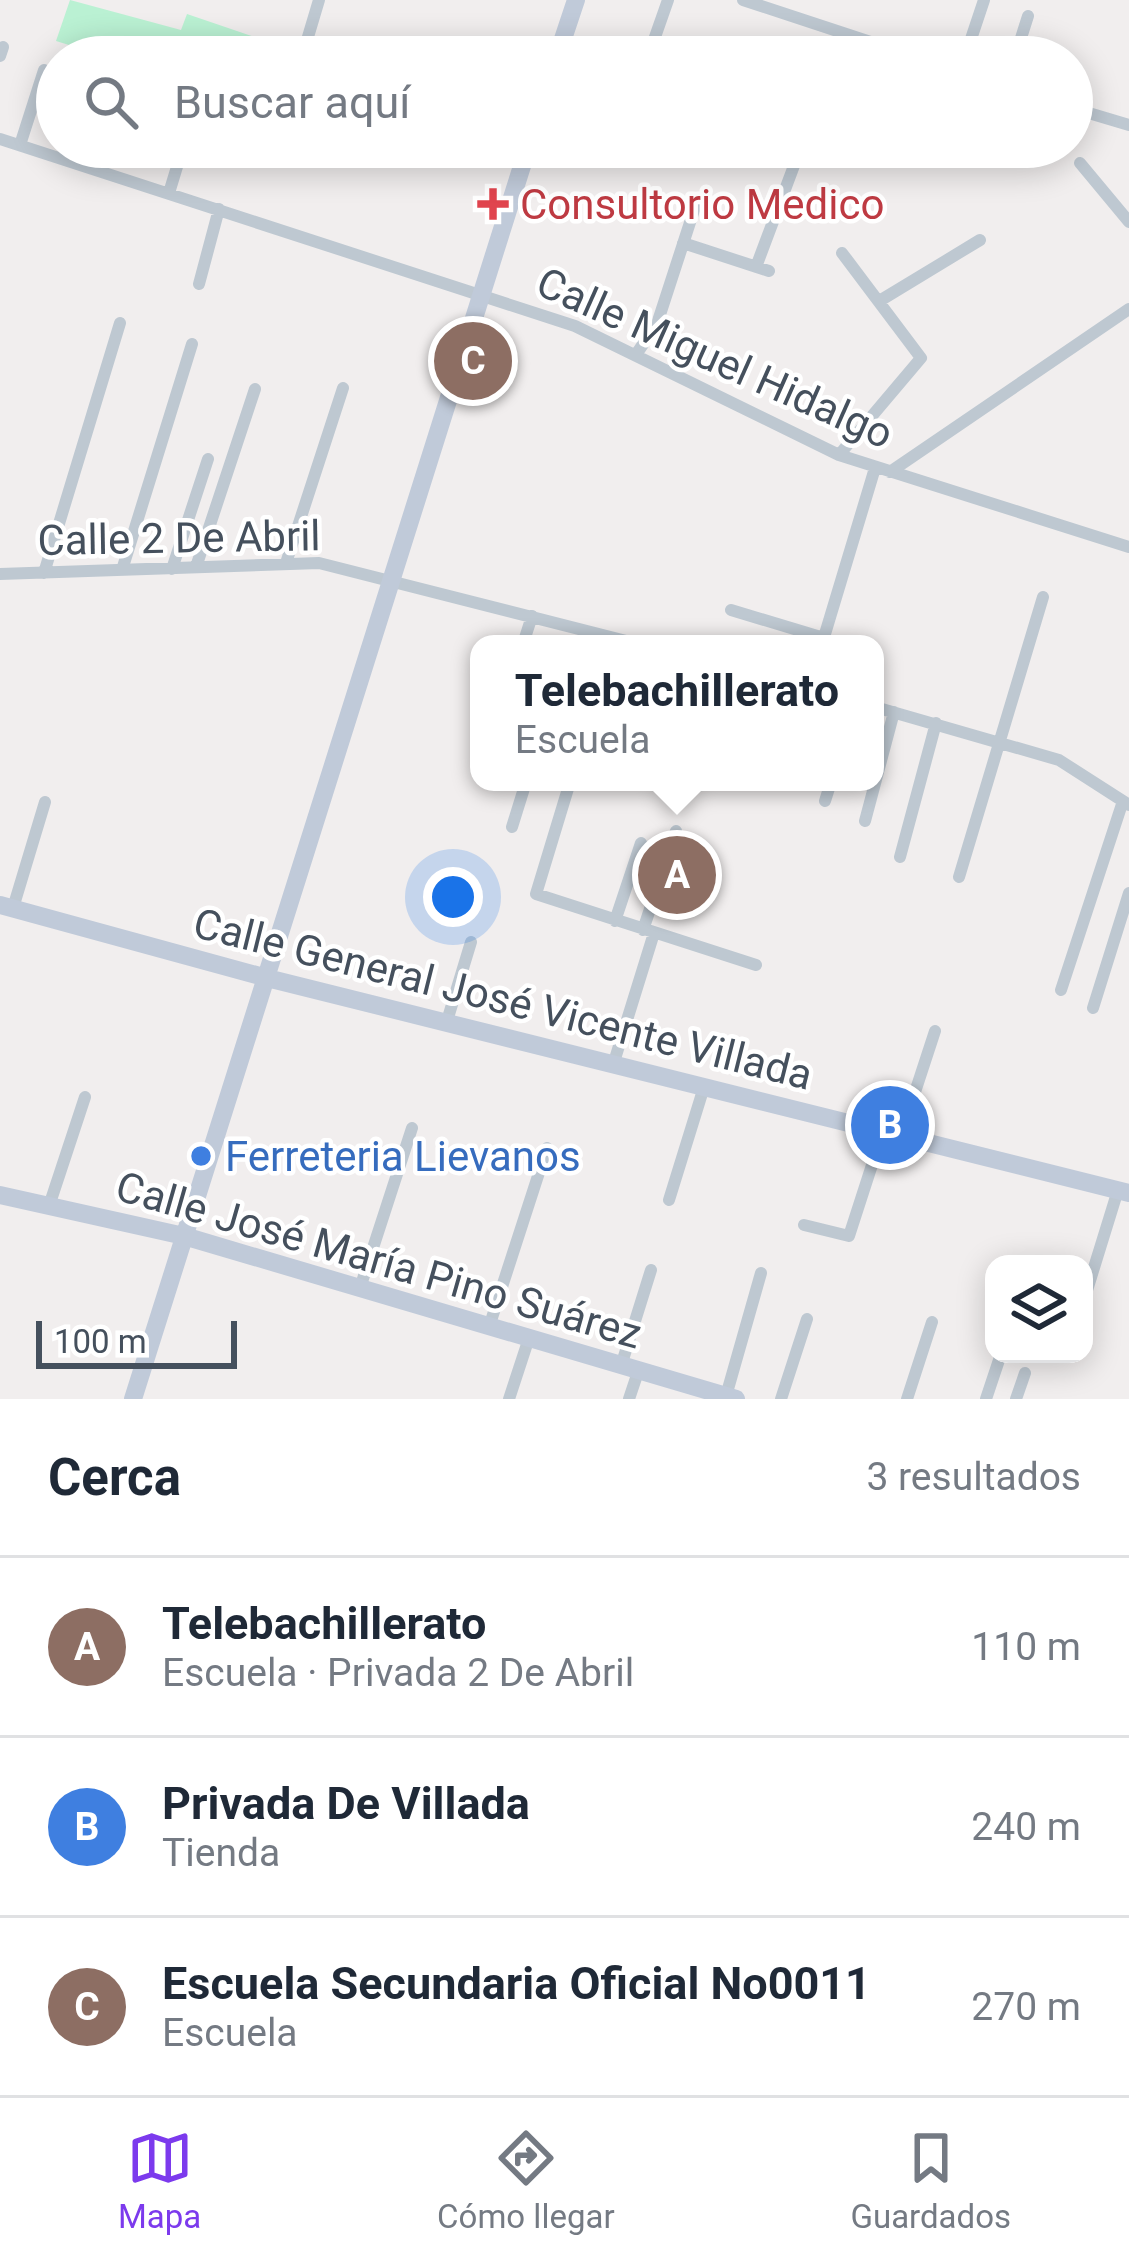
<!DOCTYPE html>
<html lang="es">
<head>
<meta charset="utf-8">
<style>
	body { margin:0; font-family:Roboto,sans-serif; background:#f6f6f7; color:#1f2937 }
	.controls { position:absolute; right:36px; bottom:36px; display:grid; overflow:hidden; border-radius:24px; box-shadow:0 6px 30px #0003 }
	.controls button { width:108px; height:108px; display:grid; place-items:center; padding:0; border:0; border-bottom:3px solid #e0e1e3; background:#fff; color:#1f2937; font:60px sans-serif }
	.scale { position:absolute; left:36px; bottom:30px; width:201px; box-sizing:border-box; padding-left:12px; border:6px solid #45505d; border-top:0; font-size:33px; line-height:42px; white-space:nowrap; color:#45505d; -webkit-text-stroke:9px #fff; paint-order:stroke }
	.you { position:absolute; left:453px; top:897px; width:42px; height:42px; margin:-30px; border:9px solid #fff; border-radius:50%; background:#1a73e8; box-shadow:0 0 0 18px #1a73e833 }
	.badge { display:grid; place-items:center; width:78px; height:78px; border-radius:50%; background:#7c3aed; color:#fff; font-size:39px; font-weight:700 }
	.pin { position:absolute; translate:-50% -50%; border:6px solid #fff; box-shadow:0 3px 12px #0006 }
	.popup { position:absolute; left:470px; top:635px; width:414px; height:156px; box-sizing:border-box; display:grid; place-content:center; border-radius:24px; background:#fff; filter:drop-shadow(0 3px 9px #0005); font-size:39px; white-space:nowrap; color:#747a83 }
	.popup b { font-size:45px; color:#1f2937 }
	.popup::after { content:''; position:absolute; left:50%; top:100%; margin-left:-24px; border:24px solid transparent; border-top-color:#fff }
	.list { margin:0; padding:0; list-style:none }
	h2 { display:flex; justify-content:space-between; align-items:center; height:156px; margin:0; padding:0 48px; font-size:51px }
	h2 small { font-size:39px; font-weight:400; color:#747a83 }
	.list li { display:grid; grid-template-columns:78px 1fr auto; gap:36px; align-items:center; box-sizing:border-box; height:180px; padding:0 48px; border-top:3px solid #e0e1e3 }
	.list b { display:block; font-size:45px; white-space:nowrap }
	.list p { margin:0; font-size:39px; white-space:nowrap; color:#747a83 }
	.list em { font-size:39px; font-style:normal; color:#747a83 }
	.icon { flex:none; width:66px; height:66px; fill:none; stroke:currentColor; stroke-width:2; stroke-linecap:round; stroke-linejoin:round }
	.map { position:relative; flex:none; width:1129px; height:1399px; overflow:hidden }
	.search { position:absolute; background:#fff; box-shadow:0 6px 30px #0003; left:36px; right:36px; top:36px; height:132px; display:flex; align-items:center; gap:30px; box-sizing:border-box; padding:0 42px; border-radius:66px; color:#747a83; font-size:45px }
	.sheet { height:696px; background:#fff }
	nav { display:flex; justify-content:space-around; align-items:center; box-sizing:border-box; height:168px; border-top:3px solid #e0e1e3; background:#fff; font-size:33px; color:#747a83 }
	nav a { display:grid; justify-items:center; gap:6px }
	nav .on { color:#7c3aed }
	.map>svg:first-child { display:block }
	.green { fill:#baf1d3 }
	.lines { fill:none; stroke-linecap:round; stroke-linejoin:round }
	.street { stroke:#bec8d1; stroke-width:12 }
	.secondary { stroke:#c0cad9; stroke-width:18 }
	.health-dot { fill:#e0444e; stroke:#fff; stroke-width:4.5 }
	.shop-dot { fill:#3f7fe0; stroke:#fff; stroke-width:4.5 }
	.labels { text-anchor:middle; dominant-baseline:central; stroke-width:9; stroke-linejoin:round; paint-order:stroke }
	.health-label { font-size:42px; fill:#be3a42; stroke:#fff; text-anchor:start }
	.street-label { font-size:42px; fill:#45505d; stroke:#fff }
	.shop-label { font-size:42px; fill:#366cbe; stroke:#fff; text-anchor:start }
</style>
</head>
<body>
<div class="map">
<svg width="1129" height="1399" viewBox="0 0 1129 1399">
	<rect width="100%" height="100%" fill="#f1eeee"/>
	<path class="green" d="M 70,0 L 181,30 L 187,14 L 290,49 L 289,57 L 108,57 L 56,41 Z"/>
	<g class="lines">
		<path class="street" d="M 743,0 L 916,57
			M 0,56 L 3,47
			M 302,57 L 319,0
			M 648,57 L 668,0
			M 965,57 L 984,0
			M 1015,57 L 1028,16
			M 1072,108 L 1129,125
			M 0,139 L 575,326 L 839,455 L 1129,547
			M 20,145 L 44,70
			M 1080,163 L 1129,222
			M 99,170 L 107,147
			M 169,193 L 183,147
			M 683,243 L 769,271
			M 756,267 L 798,155
			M 199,284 L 219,209
			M 881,300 L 980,240
			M 637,353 L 657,324 L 696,204
			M 839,455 L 921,358 L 842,253
			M 890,472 L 1129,309
			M 286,563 L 343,388
			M 196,567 L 255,389
			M 172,569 L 208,459
			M 122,570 L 192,344
			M 44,573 L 120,323
			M 0,574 L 319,563 L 638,644
			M 731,610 L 824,638
			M 523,644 L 532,616
			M 822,644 L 875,468
			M 875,707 L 1059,760 L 1129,805
			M 570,782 L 536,894 L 756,965
			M 825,801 L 831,782
			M 865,821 L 894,712
			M 512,827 L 526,782
			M 900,857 L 936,723
			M 959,877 L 1043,597
			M 13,908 L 45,802
			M 615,921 L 641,843
			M 643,930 L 676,831
			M 1061,990 L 1123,801
			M 1093,1008 L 1129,893
			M 447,1021 L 471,942
			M 614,1062 L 654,933
			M 900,1138 L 935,1031
			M 669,1200 L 704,1087
			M 49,1206 L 85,1097
			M 804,1225 L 849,1236 L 882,1134
			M 360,1288 L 412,1128
			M 1084,1300 L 1118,1190
			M 489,1327 L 547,1148
			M 621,1366 L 651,1270
			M 726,1396 L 761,1273
			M 509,1399 L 529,1338
			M 629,1399 L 638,1372
			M 781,1399 L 807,1319
			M 907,1399 L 932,1322
			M 986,1399 L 1001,1354
			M 1016,1399 L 1025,1373"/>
		<path class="secondary" d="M 557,57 L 576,0
			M 0,905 L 267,978 L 1129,1193
			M 0,1195 L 184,1236 L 736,1399
			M 133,1399 L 528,147"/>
	</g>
	<path class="health-dot" d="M487 186h12v12h12v12h-12v12h-12v-12h-12v-12h12z"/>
	<circle class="shop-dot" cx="201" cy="1156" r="12"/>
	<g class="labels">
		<g class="health-label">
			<text x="520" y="204">Consultorio Medico</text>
		</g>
		<g class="street-label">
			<text transform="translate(715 358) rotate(24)">Calle Miguel Hidalgo</text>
			<text transform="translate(179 538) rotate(-1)">Calle 2 De Abril</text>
			<text transform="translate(503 999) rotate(14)">Calle General José Vicente Villada</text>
			<text transform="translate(379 1260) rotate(16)">Calle José María Pino Suárez</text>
		</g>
		<g class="shop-label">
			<text x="225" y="1156">Ferreteria Lievanos</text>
		</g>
	</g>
</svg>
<div class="controls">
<button><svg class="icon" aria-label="layers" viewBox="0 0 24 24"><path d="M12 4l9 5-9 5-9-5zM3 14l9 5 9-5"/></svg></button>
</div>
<div class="scale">100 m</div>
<div class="you"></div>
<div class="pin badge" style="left:677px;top:875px;background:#8d6e63">A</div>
<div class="popup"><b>Telebachillerato</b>Escuela</div>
<div class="pin badge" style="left:890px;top:1125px;background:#3f7fe0">B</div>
<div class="pin badge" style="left:473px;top:361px;background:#8d6e63">C</div>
<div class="search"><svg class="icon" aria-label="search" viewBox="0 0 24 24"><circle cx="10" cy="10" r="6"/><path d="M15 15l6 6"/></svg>Buscar aquí</div>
</div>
<section class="sheet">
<h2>Cerca<small>3 resultados</small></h2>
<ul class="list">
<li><span class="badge" style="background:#8d6e63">A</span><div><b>Telebachillerato</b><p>Escuela · Privada 2 De Abril</p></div><em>110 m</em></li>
<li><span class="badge" style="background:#3f7fe0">B</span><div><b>Privada De Villada</b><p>Tienda</p></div><em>240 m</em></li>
<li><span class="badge" style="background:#8d6e63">C</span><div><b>Escuela Secundaria Oficial No0011</b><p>Escuela</p></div><em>270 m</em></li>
</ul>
</section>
<nav>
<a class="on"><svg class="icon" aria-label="map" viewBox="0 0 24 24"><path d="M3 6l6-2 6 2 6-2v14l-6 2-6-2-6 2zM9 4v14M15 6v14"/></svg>Mapa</a>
<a><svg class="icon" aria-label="directions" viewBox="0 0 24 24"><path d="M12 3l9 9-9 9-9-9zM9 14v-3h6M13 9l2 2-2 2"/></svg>Cómo llegar</a>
<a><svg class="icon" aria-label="saved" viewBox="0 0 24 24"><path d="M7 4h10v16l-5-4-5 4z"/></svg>Guardados</a>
</nav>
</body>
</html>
